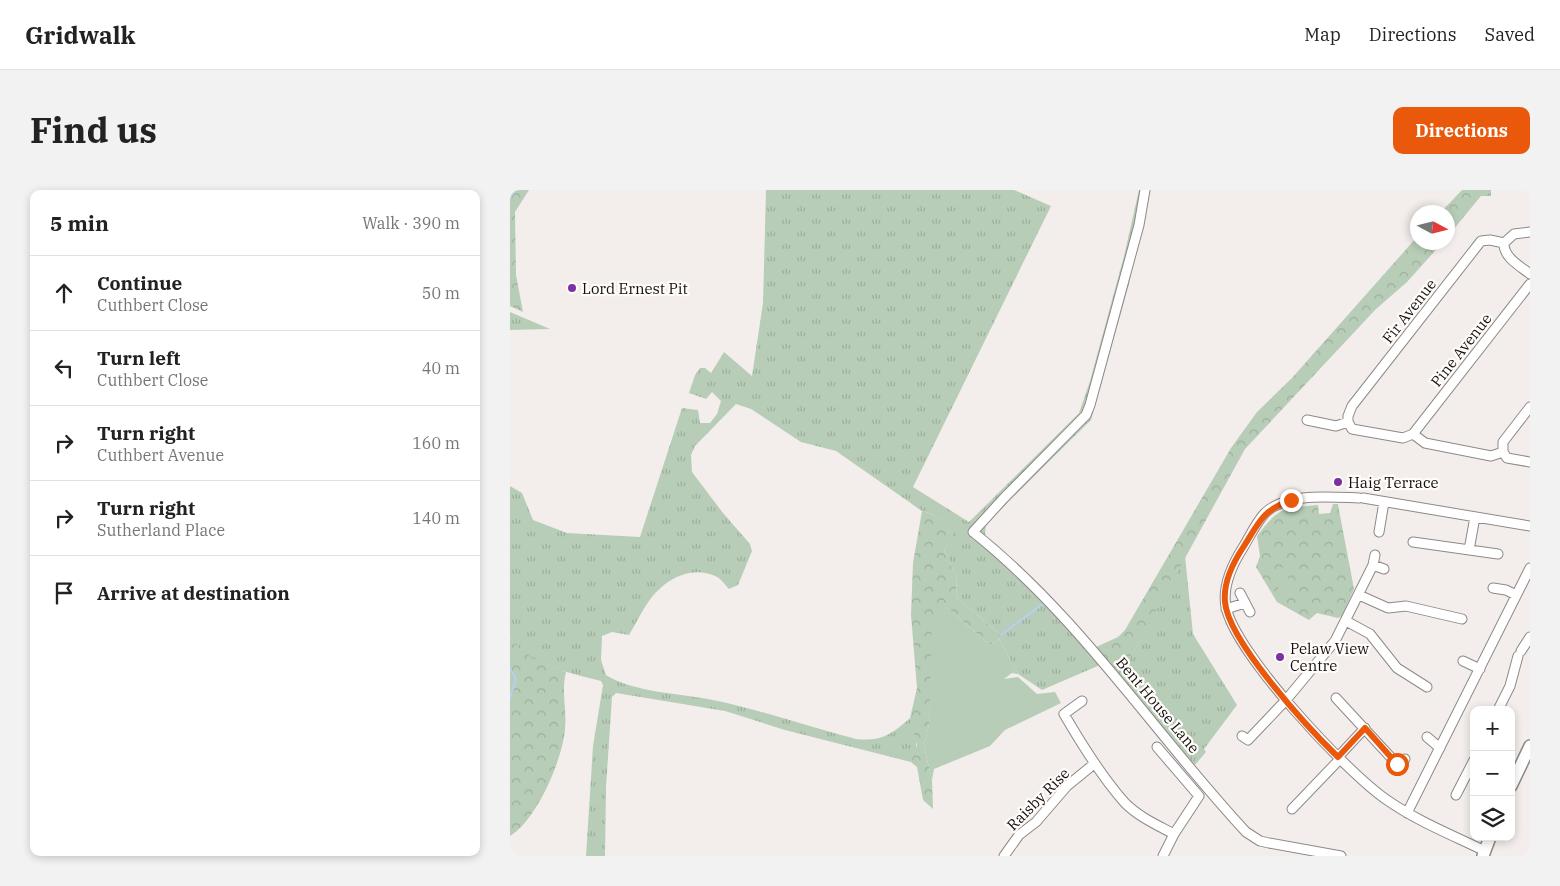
<!DOCTYPE html>
<html lang="en">
<head>
<meta charset="utf-8">
<style>
	body { margin:0; font-family:"IBM Plex Serif",serif; background:#f2f2f2; color:#222 }
	.controls { position:absolute; right:15px; bottom:15px; display:grid; overflow:hidden; border-radius:10px; box-shadow:0 2px 8px #0003 }
	.controls button { width:45px; height:45px; display:grid; place-items:center; padding:0; border:0; border-bottom:1px solid #e0e0e0; background:#fff; color:#222; font:25px sans-serif }
	.compass { position:absolute; left:900px; top:15px; width:45px; height:45px; border-radius:50%; background:#fff; box-shadow:0 2px 8px #0003; rotate:97deg }
	.stop { position:absolute; width:15px; height:15px; margin:-11px; border:4px solid #ea580c; border-radius:50%; background:#fff }
	.stop.end { background:#ea580c; border-color:#fff; box-shadow:0 1px 5px #0008 }
	.list { margin:0; padding:0; list-style:none }
	h2 { display:flex; justify-content:space-between; align-items:center; height:65px; margin:0; padding:0 20px; font-size:21px }
	h2 small { font-size:16px; font-weight:400; color:#767676 }
	.list li { display:grid; grid-template-columns:32px 1fr auto; gap:15px; align-items:center; box-sizing:border-box; height:75px; padding:0 20px; border-top:1px solid #e0e0e0 }
	.list b { display:block; font-size:19px; white-space:nowrap }
	.list p { margin:0; font-size:16px; white-space:nowrap; color:#767676 }
	.list em { font-size:16px; font-style:normal; color:#767676 }
	.icon { flex:none; width:28px; height:28px; fill:none; stroke:currentColor; stroke-width:2; stroke-linecap:round; stroke-linejoin:round }
	.map { position:relative; flex:none; width:1020px; height:666px; overflow:hidden; border-radius:10px }
	header { display:flex; align-items:center; gap:30px; box-sizing:border-box; height:70px; padding:0 25px; background:#fff; border-bottom:1px solid #e0e0e0 }
	header strong { font-size:24px }
	nav { display:flex; gap:28px; margin-inline-start:auto; font-size:18px }
	.intro { display:flex; align-items:center; justify-content:space-between; box-sizing:border-box; height:120px; padding:0 30px }
	h1 { margin:0; font-size:35px }
	.button { padding:12px 22px; border-radius:10px; background:#ea580c; color:#fff; font-size:18px; font-weight:700 }
	main { display:flex; gap:30px; padding:0 30px }
	aside { flex:1; background:#fff; border-radius:10px; box-shadow:0 2px 8px #0003 }
	.map>svg:first-child { display:block }
	.grass { fill:url(#grass-tufts) }
	.forest { fill:url(#forest-crowns) }
	.garden { fill:#b7cdb7 }
	.lines { fill:none; stroke-linecap:round; stroke-linejoin:round }
	.stream { stroke:#b6d0f0; stroke-width:2 }
	.minor-casing { stroke:#8e8987; stroke-width:11 }
	.major-casing { stroke:#8e8987; stroke-width:14 }
	.minor { stroke:#fff; stroke-width:9 }
	.major { stroke:#fff; stroke-width:11 }
	.route { stroke:#ea580c; stroke-width:6 }
	.poi-dot { fill:#7b30a3; stroke:#fffcfa; stroke-width:2 }
	.labels { text-anchor:middle; dominant-baseline:central; stroke-width:4.5; stroke-linejoin:round; paint-order:stroke }
	.poi-label { font-size:15px; fill:#131110; stroke:#fffcfa; text-anchor:start }
	.street-label { font-size:15px; fill:#131110; stroke:#fffcfa }
</style>
</head>
<body>
<header>
<strong>Gridwalk</strong>
<nav><a>Map</a><a>Directions</a><a>Saved</a></nav>
</header>
<div class="intro"><h1>Find us</h1><a class="button">Directions</a></div>
<main>
<aside>
<h2>5 min<small>Walk · 390 m</small></h2>
<ul class="list">
<li><svg class="icon" aria-label="ahead" viewBox="0 0 24 24"><path d="M12 20V5M6 11l6-6 6 6"/></svg><div><b>Continue</b><p>Cuthbert Close</p></div><em>50 m</em></li>
<li><svg class="icon" aria-label="left" viewBox="0 0 24 24"><path d="M17 20v-9H6M10 6l-5 5 5 5"/></svg><div><b>Turn left</b><p>Cuthbert Close</p></div><em>40 m</em></li>
<li><svg class="icon" aria-label="right" viewBox="0 0 24 24"><path d="M7 20v-9h11M14 6l5 5-5 5"/></svg><div><b>Turn right</b><p>Cuthbert Avenue</p></div><em>160 m</em></li>
<li><svg class="icon" aria-label="right" viewBox="0 0 24 24"><path d="M7 20v-9h11M14 6l5 5-5 5"/></svg><div><b>Turn right</b><p>Sutherland Place</p></div><em>140 m</em></li>
<li><svg class="icon" aria-label="arrive" viewBox="0 0 24 24"><path d="M6 21V4h12l-3 4 3 4H6"/></svg><div><b>Arrive at destination</b></div></li>
</ul>
</aside>
<div class="map">
<svg width="1020" height="666" viewBox="0 0 1020 666">
	<defs>
		<pattern id="grass-tufts" width="24" height="20" patternUnits="userSpaceOnUse" patternTransform="scale(1.25)"><rect width="24" height="20" fill="#b7cdb7"/><path d="M3 7l-1-3M5 7V3M7 7l1-3M15 17l-1-3M17 17v-4M19 17l1-3" fill="none" stroke="#9caf9c"/></pattern>
		<pattern id="forest-crowns" width="20" height="18" patternUnits="userSpaceOnUse" patternTransform="scale(1.25)"><rect width="20" height="18" fill="#b7cdb7"/><path d="M2 6a3 3 0 1 1 6 0M12 15a3 3 0 1 1 6 0" fill="none" stroke="#9caf9c"/></pattern>
	</defs>
	<rect width="100%" height="100%" fill="#f3eeeb"/>
	<path class="grass" d="M 256,0 L 504,0 L 541,16 L 403,297 L 459,332 L 569,223 L 580,191 L 614,66 L 629,0 L 638,0 L 619,94 L 581,230 L 476,334 L 475,345 L 461,348 C 509,378 552,433 590,475 L 532,500 L 508,484 L 489,449 L 491,445 L 446,407 L 447,388 L 434,360 L 446,339 L 422,324 L 412,321 L 326,261 L 291,252 L 241,219 L 226,214 L 185,256 L 181,265 L 182,282 L 213,323 L 240,354 L 242,361 L 228,395 L 219,399 C 215,395 211,388 205,386 C 180,375 154,390 139,411 C 131,422 126,434 119,445 L 102,442 L 92,446 L 91,470 L 96,485 C 125,503 170,503 203,510 C 252,520 298,537 346,549 C 371,552 382,544 400,528 C 406,543 410,557 401,572 L 275,540 L 215,521 L 106,503 L 102,507 L 96,597 L 95,666 L 76,666 L 83,556 L 93,495 L 91,491 C 61,483 19,476 0,448 L 0,296 L 12,303 L 23,330 L 57,343 L 130,347 L 172,218 L 188,220 L 190,233 L 200,233 L 207,224 L 211,211 L 202,202 L 196,209 L 179,203 L 185,185 L 190,178 L 195,178 L 201,183 L 214,162 L 242,186 L 253,113 Z
		M 0,122 L 40,139 L 0,140 Z
		M 675,366 L 683,444 L 727,515 L 694,559 L 696,562 L 685,575 L 607,483 L 619,470 Z"/>
	<path class="forest" d="M 0,0 L 19,0 L 5,22 L 6,85 L 13,122 L 0,116 Z
		M 952,0 L 981,0 L 981,6 L 971,6 L 938,46 L 938,22 L 931,22 Z
		M 907,47 L 908,52 L 932,53 L 897,92 L 865,120 L 735,259 L 619,470 L 607,483 L 586,457 L 608,447 L 615,440 L 721,258 L 747,222 L 782,188 Z
		M 823,314 L 828,314 L 829,320 L 844,399 L 832,426 L 828,428 L 807,423 L 799,430 L 767,412 L 746,377 L 750,366 L 747,346 C 769,317 773,318 808,315 L 809,324 L 820,323 Z
		M 412,321 L 422,324 L 447,339 L 434,360 L 447,388 L 446,407 L 491,445 L 489,449 L 480,455 L 436,417 L 421,494 L 419,535 L 414,556 L 422,590 L 423,619 L 413,610 L 407,577 L 401,572 L 407,555 L 400,528 L 407,498 L 401,425 L 403,373 Z
		M 0,448 C 12,465 37,476 56,482 C 51,502 57,519 55,539 C 53,569 26,631 0,646 Z"/>
	<path class="garden" d="M 772,377 L 783,397 L 771,403 L 761,384 Z
		M 436,417 L 480,455 L 489,449 L 508,484 L 502,483 L 494,489 L 508,487 L 527,504 L 545,502 L 551,513 L 495,540 L 480,556 L 424,579 L 422,590 L 414,556 L 419,535 L 422,428 Z"/>
	<g class="lines">
		<path class="stream" d="M 0,7 L 6,0
			M 491,445 L 534,413
			M 0,479 L 6,489 L 0,508"/>
		<g class="minor-casing">
			<path id="minor" d="M 635,0 L 629,35 L 580,215 L 576,225 L 494,308 L 463,342 C 570,427 644,543 736,642 L 750,651 L 759,653 L 831,666
				M 994,53 C 993,67 1010,76 1020,84
				M 797,230 L 826,236 L 838,232 L 842,239 L 893,248 L 903,244 L 915,253 L 981,266 L 993,262 L 997,268 L 1020,272
				M 838,232 L 838,226 L 842,216 L 971,51 L 980,50 L 994,53 L 1004,44 L 1020,42
				M 903,244 L 1020,94
				M 993,262 L 993,252 L 1020,217
				M 849,308 C 821,307 775,302 754,324 C 746,333 740,346 734,356 C 723,373 712,396 716,417 C 725,463 836,582 877,610 C 907,631 942,645 975,661
				M 853,308 L 1020,336
				M 869,342 L 874,312
				M 903,352 L 988,364
				M 959,360 L 965,327
				M 863,375 L 874,379
				M 983,398 L 996,400 L 1006,405
				M 730,403 L 740,422
				M 849,405 L 878,418 L 896,416 L 952,429
				M 716,419 L 735,413
				M 836,431 L 860,444 L 887,478 L 917,497
				M 1011,461 L 1020,447
				M 953,471 L 970,479
				M 826,508 L 887,574
				M 572,511 L 554,524 C 572,555 591,586 615,613 C 629,627 647,635 664,644
				M 988,520 L 1000,496 L 1008,466
				M 732,546 L 738,550 L 776,510 L 825,451 L 863,375 L 865,365
				M 917,547 L 930,558
				M 647,557 L 689,606 L 664,644 L 653,666
				M 828,567 L 855,538
				M 884,579 L 895,569
				M 946,605 L 964,570
				M 782,619 L 830,569
				M 897,623 L 1020,378
				M 494,666 L 509,645 L 526,632 L 557,596 L 584,574"/>
		</g>
		<g class="major-casing">
			<path id="major" d="M 1001,596 L 1020,556
				M 973,666 L 980,647"/>
		</g>
		<use href="#minor" class="minor"/>
		<use href="#major" class="major"/>
	</g>
	<g class="lines">
		<path class="route" d="M 781,310 C 752,321 750,331 734,356 C 724,371 713,393 715,412 C 718,451 799,539 828,567 L 855,538 L 887,574"/>
	</g>
	<g class="poi-dot">
		<circle cx="62" cy="98" r="5"/>
		<circle cx="828" cy="292" r="5"/>
		<circle cx="770" cy="467" r="5"/>
	</g>
	<g class="labels">
		<g class="poi-label">
			<text x="72" y="98">Lord Ernest Pit</text>
			<text x="838" y="292">Haig Terrace</text>
			<text x="780" y="458">Pelaw View<tspan x="780" dy="17">Centre</tspan></text>
		</g>
		<g class="street-label">
			<text transform="translate(899 121) rotate(-52)">Fir Avenue</text>
			<text transform="translate(951 160) rotate(-52)">Pine Avenue</text>
			<text transform="translate(648 515) rotate(50)">Bent House Lane</text>
			<text transform="translate(528 609) rotate(-45)">Raisby Rise</text>
		</g>
	</g>
</svg>
<div class="controls">
<button>+</button>
<button>−</button>
<button><svg class="icon" aria-label="layers" viewBox="0 0 24 24"><path d="M12 4l9 5-9 5-9-5zM3 14l9 5 9-5"/></svg></button>
</div>
<svg class="compass" viewBox="-18 -18 36 36"><path d="M0-13l5 13h-10z" fill="#e53935"/><path d="M0 13l5-13h-10z" fill="#767676"/></svg>
<div class="stop" style="left:887px;top:574px"></div>
<div class="stop end" style="left:781px;top:310px"></div>
</div>
</main>
</body>
</html>
